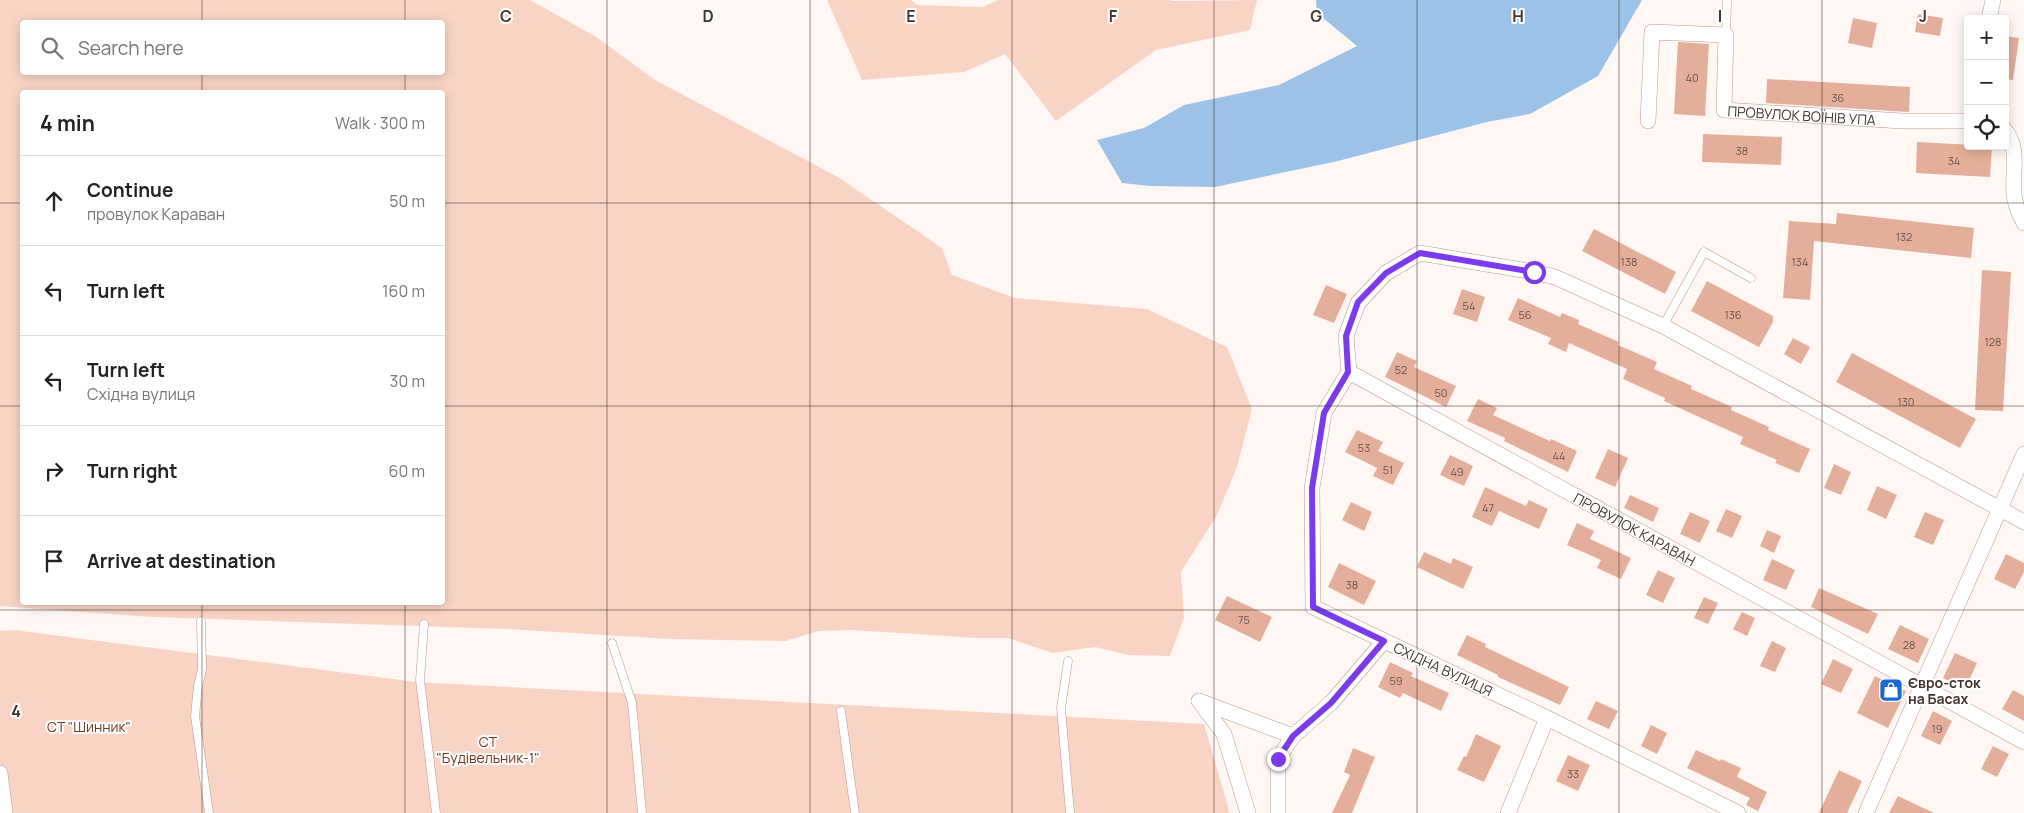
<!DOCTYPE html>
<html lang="en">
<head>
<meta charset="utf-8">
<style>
	body { margin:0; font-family:Manrope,sans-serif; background:#f6f6f6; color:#222 }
	.controls { position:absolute; right:15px; top:15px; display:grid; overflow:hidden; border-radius:5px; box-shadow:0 2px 12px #0003 }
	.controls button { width:45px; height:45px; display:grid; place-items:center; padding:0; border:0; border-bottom:1px solid #e0e0e0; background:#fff; color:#222; font:25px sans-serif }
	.stop { position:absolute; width:15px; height:15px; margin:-11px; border:4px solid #7c3aed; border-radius:50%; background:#fff }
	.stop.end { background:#7c3aed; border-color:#fff; box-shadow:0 1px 5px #0008 }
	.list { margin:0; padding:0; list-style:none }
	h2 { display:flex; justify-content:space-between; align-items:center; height:65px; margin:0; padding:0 20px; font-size:21px }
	h2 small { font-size:16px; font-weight:400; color:#767676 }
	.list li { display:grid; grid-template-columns:32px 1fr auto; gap:15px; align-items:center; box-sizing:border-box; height:90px; padding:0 20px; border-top:1px solid #e0e0e0 }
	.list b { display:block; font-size:19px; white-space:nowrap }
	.list p { margin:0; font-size:16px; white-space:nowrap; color:#767676 }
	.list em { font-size:16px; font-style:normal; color:#767676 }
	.icon { flex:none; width:28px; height:28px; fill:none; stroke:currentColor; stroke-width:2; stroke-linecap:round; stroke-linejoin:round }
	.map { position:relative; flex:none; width:2024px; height:813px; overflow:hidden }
	.search { position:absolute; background:#fff; box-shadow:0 2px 12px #0003; left:20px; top:20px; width:425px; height:55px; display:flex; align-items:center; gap:12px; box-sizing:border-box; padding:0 18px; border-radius:5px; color:#767676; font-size:19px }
	.panel { position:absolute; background:#fff; box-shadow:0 2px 12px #0003; left:20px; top:90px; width:425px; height:515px; border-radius:5px }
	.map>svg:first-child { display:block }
	.green { fill:#f9d4c5; fill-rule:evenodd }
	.water { fill:#9dc2e8 }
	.building { fill:#e3af9a }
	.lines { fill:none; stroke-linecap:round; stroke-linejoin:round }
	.lane-casing { stroke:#b9988b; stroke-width:9 }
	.street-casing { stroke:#b9988b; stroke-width:16 }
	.lane { stroke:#fff; stroke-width:8 }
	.street { stroke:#fff; stroke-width:15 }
	.route { stroke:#7c3aed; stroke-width:6 }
	.grid { fill:none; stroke:#41342e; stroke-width:1; stroke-opacity:0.55 }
	.labels { text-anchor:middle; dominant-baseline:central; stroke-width:4; stroke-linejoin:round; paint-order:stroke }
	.number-label { font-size:11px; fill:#6a5349 }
	.street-label { font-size:14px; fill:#41342e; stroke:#fff }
	.poi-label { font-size:14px; font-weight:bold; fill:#41342e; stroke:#fff; text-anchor:start }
	.park-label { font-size:14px; fill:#75361a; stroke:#fff }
	.grid-label { font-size:16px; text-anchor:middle; font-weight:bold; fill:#41342e; stroke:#fff; stroke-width:4; stroke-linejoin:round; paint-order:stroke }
</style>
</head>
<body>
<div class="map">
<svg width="2024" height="813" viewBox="0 0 2024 813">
	<rect width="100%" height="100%" fill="#fef7f4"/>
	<path class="green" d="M 0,0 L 530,0 L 595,36 L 655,80 L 838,177 L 942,248 L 952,275 L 1015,298 L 1147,309 L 1227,347 L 1252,409 L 1237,467 L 1217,515 L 1181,572 L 1184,618 L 1170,656 L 1129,655 L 1095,647 L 1052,653 L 1008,638 L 977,638 L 852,630 L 819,631 L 785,641 L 671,639 L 507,629 L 153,617 L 0,606 ZM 22,22 L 442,22 L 442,72 L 22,72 ZM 22,92 L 442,92 L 442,602 L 22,602 Z
		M 827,0 L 911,0 L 917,5 L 983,7 L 998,0 L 1171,0 L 1172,1 L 1257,0 L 1250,30 L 1156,50 L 1056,121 L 1005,54 L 964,72 L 862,80 Z
		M 14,630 L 416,682 L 1204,724 L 1230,813 L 0,813 L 0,631 Z"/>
	<path class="water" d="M 1316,0 L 1642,0 L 1598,76 L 1530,114 L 1487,122 L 1338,161 L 1215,187 L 1150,186 L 1122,183 L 1097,140 L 1144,128 L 1184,105 L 1279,85 L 1357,46 L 1317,13 Z"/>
	<path class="building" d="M 1918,14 L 1943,18 L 1940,36 L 1915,32 Z
		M 1853,18 L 1877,23 L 1872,48 L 1848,43 Z
		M 2005,36 L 2019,38 L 2013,80 L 2005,79 Z
		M 1678,42 L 1709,44 L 1705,116 L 1674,114 Z
		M 1767,79 L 1910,87 L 1909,112 L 1766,103 Z
		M 1703,134 L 1782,137 L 1781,165 L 1702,162 Z
		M 1917,142 L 1992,146 L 1990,177 L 1916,173 Z
		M 1837,213 L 1974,228 L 1971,258 L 1814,241 L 1810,300 L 1783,298 L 1789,221 L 1836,224 Z
		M 1594,229 L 1676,272 L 1665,294 L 1582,251 Z
		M 1982,270 L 2011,272 L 2003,411 L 1975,410 Z
		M 1707,281 L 1773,316 L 1773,322 L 1759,347 L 1691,311 Z
		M 1326,285 L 1347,294 L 1334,323 L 1313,315 Z
		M 1462,289 L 1485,297 L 1477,322 L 1453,314 Z
		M 1518,298 L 1560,317 L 1562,313 L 1579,320 L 1578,324 L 1619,342 L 1618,345 L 1657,362 L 1654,369 L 1692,386 L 1691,389 L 1732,407 L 1731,410 L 1769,427 L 1768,430 L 1810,449 L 1799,473 L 1775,463 L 1777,460 L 1740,444 L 1743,437 L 1664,401 L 1665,398 L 1623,379 L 1627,369 L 1569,343 L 1566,352 L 1548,344 L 1551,338 L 1508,320 Z
		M 1793,338 L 1810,347 L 1801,364 L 1784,354 Z
		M 1397,352 L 1417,361 L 1414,367 L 1456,386 L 1446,407 L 1385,377 Z
		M 1852,353 L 1976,419 L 1960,448 L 1836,382 Z
		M 1478,399 L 1497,408 L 1493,415 L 1550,441 L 1551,439 L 1577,451 L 1568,472 L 1504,441 L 1505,438 L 1467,421 Z
		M 1357,430 L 1383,442 L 1378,451 L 1404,463 L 1393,485 L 1373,476 L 1377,468 L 1345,452 Z
		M 1608,449 L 1628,458 L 1615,487 L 1595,478 Z
		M 1450,455 L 1473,466 L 1464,486 L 1440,475 Z
		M 1834,464 L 1851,472 L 1841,495 L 1824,488 Z
		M 1877,486 L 1897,495 L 1886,519 L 1867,510 Z
		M 1485,487 L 1526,506 L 1529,500 L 1548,509 L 1539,529 L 1499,511 L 1492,526 L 1472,517 Z
		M 1630,495 L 1659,508 L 1653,522 L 1624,508 Z
		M 1351,502 L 1372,512 L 1364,531 L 1342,520 Z
		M 1726,509 L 1742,516 L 1732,538 L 1716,531 Z
		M 1690,512 L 1710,521 L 1700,543 L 1680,534 Z
		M 1925,512 L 1944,520 L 1933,545 L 1914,537 Z
		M 1577,523 L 1594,531 L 1590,539 L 1631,558 L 1621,579 L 1597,568 L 1601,560 L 1567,545 Z
		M 1767,530 L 1781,536 L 1774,553 L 1760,546 Z
		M 1424,552 L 1451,564 L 1453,558 L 1473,567 L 1463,589 L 1417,567 Z
		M 2006,554 L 2024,563 L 2024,572 L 2015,589 L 1994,579 Z
		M 1772,559 L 1795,570 L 1786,590 L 1763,580 Z
		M 1339,563 L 1376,581 L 1364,605 L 1328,587 Z
		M 1658,570 L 1675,578 L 1663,603 L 1646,595 Z
		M 1819,588 L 1878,614 L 1868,634 L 1811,607 Z
		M 1227,596 L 1272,617 L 1260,642 L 1215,620 Z
		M 1704,597 L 1718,603 L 1708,624 L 1694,618 Z
		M 1742,612 L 1755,618 L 1747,636 L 1733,629 Z
		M 1900,625 L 1929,639 L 1918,663 L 1888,649 Z
		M 1467,635 L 1486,644 L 1485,647 L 1569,687 L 1560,705 L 1498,677 L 1498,675 L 1457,655 Z
		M 1772,641 L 1786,648 L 1775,672 L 1760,666 Z
		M 1955,653 L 1977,663 L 1965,689 L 1943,678 Z
		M 1833,659 L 1853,669 L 1841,693 L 1821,684 Z
		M 1390,662 L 1413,673 L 1411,676 L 1449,693 L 1441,711 L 1403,693 L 1400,698 L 1378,687 Z
		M 1875,676 L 1906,691 L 1888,728 L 1857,713 Z
		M 2013,690 L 2024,696 L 2024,721 L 2002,709 Z
		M 1596,701 L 1618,711 L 1609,729 L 1587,719 Z
		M 1933,711 L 1952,721 L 1940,745 L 1921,736 Z
		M 1651,725 L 1667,733 L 1657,754 L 1641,746 Z
		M 1476,734 L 1501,746 L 1484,782 L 1457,770 L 1464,756 L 1466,757 Z
		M 1993,746 L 2009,754 L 1997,777 L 1981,769 Z
		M 1353,748 L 1375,757 L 1352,813 L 1332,813 L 1350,775 L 1344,772 Z
		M 1696,750 L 1720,761 L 1721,759 L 1741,768 L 1737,777 L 1767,792 L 1758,811 L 1746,805 L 1750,798 L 1687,768 Z
		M 1568,755 L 1590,765 L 1578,791 L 1556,781 Z
		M 1839,770 L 1862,781 L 1847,813 L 1819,813 Z
		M 1898,796 L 1934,813 L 1889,813 Z"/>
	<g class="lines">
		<g class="lane-casing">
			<path id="lane" d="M 1726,35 L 1727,0
				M 1663,326 L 1704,252 L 1751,278
				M 201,621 L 202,669 L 198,686 L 195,716 L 209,813
				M 424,624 L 420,680 L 436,813
				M 612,643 L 632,703 L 642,813
				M 1068,661 L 1061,708 L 1070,813
				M 841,711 L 855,813"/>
		</g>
		<g class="street-casing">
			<g id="street">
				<path d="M 1989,19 L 1993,0"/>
				<path id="s1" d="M 1648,121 L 1652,32 L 1726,35 L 1724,110 L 1902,121 L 1968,121"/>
				<path d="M 2005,130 C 2020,148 2012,172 2014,194 C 2015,204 2019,214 2024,223"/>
				<path id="s2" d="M 1349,372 L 2024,742"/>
				<path d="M 1199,701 L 1293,736 L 1331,703 L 1384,641"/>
				<path d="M 1199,701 L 1224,734 L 1248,813"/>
				<path d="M 0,773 L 5,813"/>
				<path d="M 1278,813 L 1278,759 L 1293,736"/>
				<path d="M 1508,813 L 1547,718"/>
				<path d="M 1738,813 L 1547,718 L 1313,607 L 1312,488 L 1324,413 L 1349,372 L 1346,336 L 1358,303 L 1386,273 L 1420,253 L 1534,272 L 1555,277 L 1663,326 L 2024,522"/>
				<path d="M 1866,813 L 2024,454"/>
			</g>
		</g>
		<use href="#lane" class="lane"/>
		<use href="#street" class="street"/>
	</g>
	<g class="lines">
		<path class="route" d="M 1278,759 L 1293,736 L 1331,703 L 1384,641 L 1313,607 L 1312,488 L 1324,413 L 1348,372 L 1346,336 L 1358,302 L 1386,273 L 1420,253 L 1534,272"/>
	</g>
	<path class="grid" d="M 202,0 L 202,22M 405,0 L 405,22M 607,0 L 607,813M 810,0 L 810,813M 1012,0 L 1012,813M 1214,0 L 1214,813M 1417,0 L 1417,813M 1619,0 L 1619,813M 1822,0 L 1822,813M 202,72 L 202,92M 405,72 L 405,92M 0,203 L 22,203M 442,203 L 2024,203M 0,406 L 22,406M 442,406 L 2024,406M 202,602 L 202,813M 405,602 L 405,813M 0,610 L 2024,610"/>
	<defs>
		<g id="shop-square" transform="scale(1.25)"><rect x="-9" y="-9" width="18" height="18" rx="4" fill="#1a68d3" stroke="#fff"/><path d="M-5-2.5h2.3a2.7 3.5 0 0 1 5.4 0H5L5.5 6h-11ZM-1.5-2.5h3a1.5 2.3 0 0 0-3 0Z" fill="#fff"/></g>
	</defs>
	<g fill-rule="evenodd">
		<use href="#shop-square" x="1891" y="690"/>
	</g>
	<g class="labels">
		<g class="number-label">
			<text x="1692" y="77">40</text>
			<text x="1838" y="97">36</text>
			<text x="1742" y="150">38</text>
			<text x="1954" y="160">34</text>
			<text x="1904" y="236">132</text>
			<text x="1629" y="261">138</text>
			<text x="1800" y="261">134</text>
			<text x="1469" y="305">54</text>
			<text x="1525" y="314">56</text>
			<text x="1733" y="314">136</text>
			<text x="1993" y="341">128</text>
			<text x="1401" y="369">52</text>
			<text x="1441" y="392">50</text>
			<text x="1906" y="401">130</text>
			<text x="1364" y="447">53</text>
			<text x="1559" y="455">44</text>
			<text x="1388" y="469">51</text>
			<text x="1457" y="471">49</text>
			<text x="1488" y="507">47</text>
			<text x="1352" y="584">38</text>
			<text x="1244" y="619">75</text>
			<text x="1909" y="644">28</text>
			<text x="1396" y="680">59</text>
			<text x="1937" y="728">19</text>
			<text x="1573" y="773">33</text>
		</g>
		<g class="street-label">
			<text stroke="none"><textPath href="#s1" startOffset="316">ПРОВУЛОК ВОЇНІВ УПА</textPath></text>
			<text stroke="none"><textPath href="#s2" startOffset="326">ПРОВУЛОК КАРАВАН</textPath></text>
			<text transform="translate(1443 669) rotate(25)">СХІДНА ВУЛИЦЯ</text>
		</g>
		<g class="poi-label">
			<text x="1908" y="682">Євро-сток<tspan x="1908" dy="16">на Басах</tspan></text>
		</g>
		<g class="park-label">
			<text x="89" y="726">СТ "Шинник"</text>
			<text x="488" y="741">СТ<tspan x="488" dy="16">"Будівельник-1"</tspan></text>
		</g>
	</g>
	<g class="grid-label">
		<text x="506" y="22">C</text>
		<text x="708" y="22">D</text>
		<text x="911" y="22">E</text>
		<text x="1113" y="22">F</text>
		<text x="1316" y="22">G</text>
		<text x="1518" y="22">H</text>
		<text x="1720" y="22">I</text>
		<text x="1923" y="22">J</text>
		<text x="16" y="717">4</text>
	</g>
</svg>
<div class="controls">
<button>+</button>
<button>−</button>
<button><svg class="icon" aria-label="locate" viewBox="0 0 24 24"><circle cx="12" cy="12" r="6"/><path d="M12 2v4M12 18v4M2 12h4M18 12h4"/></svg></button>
</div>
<div class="stop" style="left:1534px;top:272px"></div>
<div class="stop end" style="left:1278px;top:759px"></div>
<div class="search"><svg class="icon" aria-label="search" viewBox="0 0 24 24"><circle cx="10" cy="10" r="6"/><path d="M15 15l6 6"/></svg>Search here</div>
<section class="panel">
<h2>4 min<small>Walk · 300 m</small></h2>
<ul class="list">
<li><svg class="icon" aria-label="ahead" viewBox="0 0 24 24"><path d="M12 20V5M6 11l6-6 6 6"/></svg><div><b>Continue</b><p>провулок Караван</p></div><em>50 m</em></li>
<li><svg class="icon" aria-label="left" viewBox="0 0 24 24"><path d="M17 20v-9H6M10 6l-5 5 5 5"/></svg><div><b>Turn left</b></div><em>160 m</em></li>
<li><svg class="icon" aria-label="left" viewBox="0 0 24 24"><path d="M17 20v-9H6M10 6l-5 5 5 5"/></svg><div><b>Turn left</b><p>Східна вулиця</p></div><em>30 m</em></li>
<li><svg class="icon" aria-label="right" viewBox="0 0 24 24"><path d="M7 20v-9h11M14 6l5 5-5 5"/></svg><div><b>Turn right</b></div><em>60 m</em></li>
<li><svg class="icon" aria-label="arrive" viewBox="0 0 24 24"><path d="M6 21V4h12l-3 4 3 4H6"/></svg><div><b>Arrive at destination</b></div></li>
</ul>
</section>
</div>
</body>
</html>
